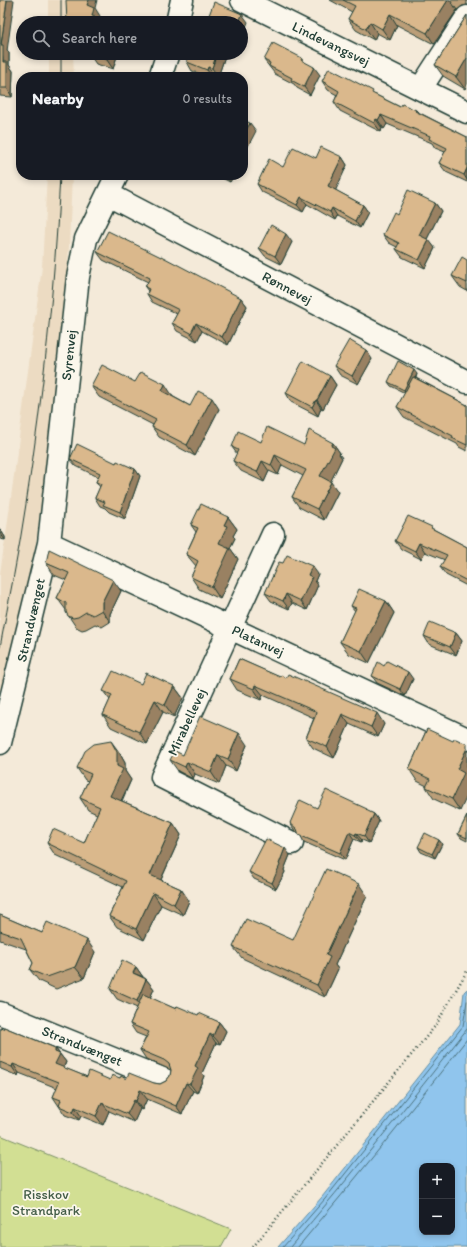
<!DOCTYPE html>
<html lang="en">
<head>
<meta charset="utf-8">
<style>
	body { margin:0; font-family:Itim,sans-serif; background:#20242c; color:#f1f3f6 }
	.controls { position:absolute; right:12px; bottom:12px; display:grid; overflow:hidden; border-radius:8px; box-shadow:0 2px 6px #0003 }
	.controls button { width:36px; height:36px; display:grid; place-items:center; padding:0; border:0; border-bottom:1px solid #363941; background:#171b24; color:#f1f3f6; font:20px sans-serif }
	.list { margin:0; padding:0; list-style:none }
	h2 { display:flex; justify-content:space-between; align-items:center; height:52px; margin:0; padding:0 16px; font-size:17px }
	h2 small { font-size:13px; font-weight:400; color:#9ea1a6 }
	.icon { flex:none; width:22px; height:22px; fill:none; stroke:currentColor; stroke-width:2; stroke-linecap:round; stroke-linejoin:round }
	.map { position:relative; flex:none; width:467px; height:1247px; overflow:hidden }
	.search { position:absolute; background:#171b24; box-shadow:0 2px 6px #0003; left:16px; top:16px; width:232px; height:44px; display:flex; align-items:center; gap:10px; box-sizing:border-box; padding:0 14px; border-radius:22px; color:#9ea1a6; font-size:15px }
	.panel { position:absolute; background:#171b24; box-shadow:0 2px 6px #0003; left:16px; top:72px; width:232px; height:108px; border-radius:16px }
	.map>svg:first-child { display:block }
	.built { fill:#ecdbc2 }
	.park { fill:#d2df93; stroke:#788e64 }
	.water { fill:#90c5ed; stroke:#638fa3; fill-rule:evenodd }
	.lines { fill:none; stroke-linecap:round; stroke-linejoin:round }
	.shore { stroke:#4c737e; stroke-width:1 }
	.minor-casing { stroke:#1f3d34; stroke-width:25 }
	.path { stroke:#1f3d34; stroke-width:2.5; stroke-dasharray:1 3; stroke-linecap:butt }
	.minor { stroke:#fbf7ec; stroke-width:22 }
	.tram { stroke:#1f3d34; stroke-width:1 }
	.wall { fill:#bb9e78; stroke:#1f3d34 }
	.shaded-wall { fill:#998162; stroke:#1f3d34 }
	.building { fill:#dab88c; stroke:#1f3d34 }
	.labels { text-anchor:middle; dominant-baseline:central; stroke-width:3.5; stroke-linejoin:round; paint-order:stroke }
	.street-label { font-size:14px; fill:#1f3d34; stroke:#fbf7ec }
	.park-label { font-size:14px; fill:#435d47; stroke:#fbf7ec }
</style>
</head>
<body>
<div class="map">
<svg width="467" height="1247" viewBox="0 0 467 1247">
	<rect width="100%" height="100%" fill="#f4ead9"/>
	<filter id="ink" filterUnits="userSpaceOnUse"><feTurbulence type="fractalNoise" baseFrequency=".025" numOctaves="2"/><feDisplacementMap in="SourceGraphic" scale="8" xChannelSelector="R" yChannelSelector="G"/><feConvolveMatrix kernelMatrix="1 2 1 2 8 2 1 2 1" color-interpolation-filters="sRGB"/></filter>
	<g filter="url(#ink)">
		<path class="built" d="M 48,0 L 72,0 L 73,23 L 48,23 Z
			M 49,53 L 73,53 L 74,77 L 49,77 Z
			M 47,175 L 72,175 L 69,246 L 63,338 L 53,426 L 36,542 L 12,657 L 0,705 L 0,573 L 7,527 L 42,267 Z"/>
		<path class="park" d="M 0,1135 L 231,1229 L 221,1247 L 0,1247 Z"/>
		<path class="water" d="M 467,989 L 467,1247 L 278,1247 L 322,1197 L 460,1024 L 464,992 ZM 422,1166 L 452,1166 L 452,1232 L 422,1232 Z"/>
		<g class="lines">
			<path class="shore" d="M 283,1247 L 325,1199 L 463,1026 L 467,1001
				M 290,1247 C 351,1176 409,1103 467,1029
				M 298,1247 C 356,1179 412,1109 467,1039"/>
			<g class="minor-casing">
				<path id="minor" d="M 242,0 L 467,112
					M 177,23 L 182,0
					M 160,77 L 168,53
					M 421,88 L 467,17
					M 108,194 L 467,382
					M 273,534 L 162,777 L 292,843
					M 49,543 L 467,739
					M 0,743 L 49,543 L 78,277 L 86,239 L 117,175
					M 0,1013 L 165,1080"/>
			</g>
			<path class="path" d="M 253,1247 L 436,1025 L 467,971"/>
			<use href="#minor" class="minor"/>
			<path class="tram" d="M 61,0 L 61,23
				M 61,53 L 61,77
				M 0,647 C 9,599 19,552 26,504 C 43,395 55,285 60,175"/>
		</g>
		<path class="wall" d="M 0,0 L 7,51 L 9,53 L 9,65 L 13,71 L 12,97 L 0,96 Z
			M 330,0 L 467,0 L 467,5 L 462,6 L 457,10 L 434,44 L 397,25 L 390,40 L 377,33 L 374,40 L 356,30 L 348,19 L 352,12 Z
			M 467,15 L 465,89 L 443,76 L 435,65 Z
			M 74,53 L 118,53 L 113,69 L 96,64 L 92,58 Z
			M 226,53 L 218,77 L 214,75 L 213,77 L 209,77 L 192,71 L 187,62 L 187,60 L 186,59 Z
			M 302,58 L 305,63 L 320,75 L 310,95 L 297,88 L 294,84 L 275,74 L 264,60 Z
			M 322,81 L 376,95 L 400,107 L 416,110 L 418,112 L 467,137 L 467,182 L 446,172 L 439,163 L 445,152 L 435,148 L 432,143 L 387,124 L 384,129 L 382,128 L 381,132 L 340,111 L 334,102 L 337,95 L 328,90 Z
			M 342,157 L 347,165 L 335,190 L 363,205 L 368,212 L 360,228 L 337,216 L 335,220 L 307,204 L 303,212 L 262,192 L 257,184 L 283,167 L 316,158 Z
			M 216,175 L 234,175 L 230,182 Z
			M 435,203 L 441,211 L 427,239 L 435,248 L 425,268 L 402,257 L 396,249 L 397,247 L 389,243 L 383,235 L 397,214 Z
			M 292,242 L 281,264 L 265,256 L 259,248 Z
			M 97,252 L 241,298 L 247,306 L 228,345 L 202,331 L 197,341 L 177,331 L 172,323 L 177,314 L 152,302 L 147,294 L 148,291 L 145,287 L 148,282 L 103,260 Z
			M 467,260 L 467,291 L 460,287 L 452,276 Z
			M 372,359 L 358,384 L 340,375 L 334,366 Z
			M 417,374 L 416,378 L 467,405 L 467,451 L 459,447 L 457,444 L 404,417 L 397,407 L 405,393 L 391,386 L 388,382 Z
			M 330,376 L 336,385 L 323,409 L 321,408 L 318,416 L 291,402 L 286,393 Z
			M 135,382 L 172,395 L 172,396 L 190,406 L 219,409 L 195,456 L 159,437 L 152,427 L 153,425 L 99,397 L 91,386 Z
			M 261,442 L 304,445 L 333,443 L 340,453 L 339,454 L 342,458 L 330,482 L 338,492 L 324,520 L 299,507 L 292,497 L 303,476 L 282,465 L 278,475 L 269,471 L 264,482 L 241,471 L 233,461 L 237,454 L 232,447 Z
			M 70,459 L 116,463 L 135,469 L 140,476 L 125,519 L 109,512 L 105,508 L 100,506 L 95,498 L 100,487 L 96,482 L 98,477 L 76,466 Z
			M 228,517 L 237,529 L 233,536 L 235,538 L 230,548 L 238,559 L 220,599 L 199,589 L 191,577 L 196,566 L 186,554 L 196,532 L 191,525 Z
			M 0,529 L 5,537 L 5,540 L 0,539 Z
			M 433,529 L 467,547 L 467,586 L 446,575 L 440,567 L 445,560 L 425,552 L 421,559 L 401,549 L 395,541 Z
			M 46,563 L 121,591 L 110,614 L 110,622 L 102,627 L 95,624 L 86,629 L 82,630 L 76,627 L 66,612 L 66,610 L 57,598 L 66,580 L 54,575 Z
			M 318,574 L 315,581 L 318,585 L 307,610 L 292,603 L 289,609 L 271,601 L 265,593 Z
			M 386,601 L 394,613 L 369,663 L 349,654 L 340,642 L 355,611 L 351,606 Z
			M 456,633 L 462,641 L 456,655 L 429,644 L 424,636 Z
			M 239,659 L 384,724 L 378,737 L 349,724 L 334,758 L 313,748 L 306,738 L 314,718 L 263,695 L 261,700 L 237,690 L 230,679 Z
			M 372,676 L 413,679 L 405,696 L 377,683 Z
			M 141,684 L 174,686 L 183,698 L 174,717 L 163,712 L 147,744 L 111,727 L 103,715 L 110,700 L 103,691 Z
			M 427,729 L 460,811 L 434,799 L 426,787 L 427,786 L 417,781 L 409,769 Z
			M 247,745 L 236,771 L 226,766 L 219,784 L 195,774 L 193,779 L 178,771 L 170,760 L 183,755 Z
			M 119,752 L 125,763 L 125,771 L 131,780 L 122,801 L 173,823 L 181,835 L 161,880 L 181,889 L 189,901 L 183,915 L 161,905 L 144,940 L 117,927 L 109,916 L 123,887 L 55,855 L 47,843 L 84,843 L 97,814 L 88,810 L 80,798 L 88,781 L 85,780 L 77,768 Z
			M 317,808 L 369,812 L 374,814 L 379,821 L 369,843 L 362,840 L 361,842 L 354,839 L 345,860 L 304,842 L 299,833 L 295,831 L 290,823 Z
			M 467,816 L 467,841 L 461,838 L 458,834 Z
			M 439,840 L 442,844 L 435,858 L 421,852 L 418,847 Z
			M 290,855 L 284,870 L 285,872 L 276,889 L 254,879 L 249,872 Z
			M 367,896 L 335,965 L 338,969 L 325,997 L 242,958 L 233,947 L 293,940 Z
			M 0,915 L 42,933 L 95,952 L 84,978 L 56,989 L 39,981 L 30,970 L 33,963 L 26,949 L 0,940 Z
			M 136,967 L 143,977 L 146,979 L 154,989 L 150,998 L 176,1009 L 219,1022 L 226,1031 L 220,1044 L 216,1043 L 202,1073 L 204,1076 L 197,1093 L 193,1091 L 182,1114 L 147,1099 L 142,1110 L 140,1109 L 134,1122 L 109,1111 L 103,1125 L 81,1116 L 79,1120 L 65,1115 L 53,1097 L 57,1088 L 19,1073 L 18,1076 L 1,1069 L 0,1068 L 0,1028 L 55,1048 L 66,1062 L 64,1068 L 87,1077 L 110,1080 L 120,1078 L 126,1079 L 160,1084 L 166,1081 L 170,1076 L 171,1070 L 146,1059 L 140,1050 L 146,1037 L 136,1033 L 130,1024 L 137,1008 L 117,999 L 110,989 Z"/>
		<path class="shaded-wall" d="M 7,0 L 14,0 L 7,51 L 9,53 L 9,65 L 13,71 L 12,97 L 7,88 L 1,45 Z
			M 89,0 L 97,0 L 95,8 L 100,16 L 98,23 L 92,16 L 87,5 Z
			M 448,0 L 450,0 L 457,10 L 434,44 L 427,33 Z
			M 242,14 L 248,22 L 241,40 L 241,23 L 239,23 Z
			M 390,14 L 397,25 L 390,40 L 382,29 Z
			M 370,22 L 377,33 L 374,40 L 366,29 Z
			M 109,53 L 118,53 L 113,69 L 107,60 Z
			M 217,53 L 226,53 L 218,77 L 212,68 Z
			M 467,58 L 467,84 L 465,89 L 456,77 Z
			M 208,67 L 214,75 L 213,77 L 212,77 L 207,70 Z
			M 314,67 L 320,75 L 310,95 L 304,87 Z
			M 381,115 L 387,124 L 384,129 L 378,120 Z
			M 376,119 L 382,128 L 381,132 L 374,123 Z
			M 250,123 L 256,131 L 243,156 L 243,136 Z
			M 342,157 L 347,165 L 334,194 L 328,186 Z
			M 467,168 L 467,180 L 464,175 Z
			M 225,175 L 234,175 L 230,182 Z
			M 301,197 L 307,204 L 303,212 L 297,205 Z
			M 435,203 L 441,211 L 425,243 L 419,235 Z
			M 363,205 L 368,212 L 360,228 L 355,221 Z
			M 332,208 L 337,216 L 335,220 L 330,212 Z
			M 286,234 L 292,242 L 281,264 L 275,256 Z
			M 429,240 L 435,248 L 425,268 L 419,260 Z
			M 241,298 L 247,306 L 228,345 L 222,337 Z
			M 196,323 L 202,331 L 197,341 L 191,333 Z
			M 366,350 L 372,359 L 358,384 L 352,376 Z
			M 414,370 L 417,374 L 408,394 L 404,390 Z
			M 330,376 L 336,385 L 323,409 L 317,400 Z
			M 165,384 L 172,395 L 169,402 L 162,391 Z
			M 212,398 L 219,409 L 195,456 L 187,445 Z
			M 316,400 L 321,408 L 318,416 L 312,407 Z
			M 333,443 L 340,453 L 339,454 L 342,458 L 328,487 L 320,476 L 331,446 Z
			M 275,455 L 282,465 L 278,475 L 271,465 Z
			M 262,461 L 269,471 L 264,482 L 257,472 Z
			M 135,469 L 140,476 L 125,519 L 120,512 Z
			M 331,482 L 338,492 L 324,520 L 317,509 Z
			M 228,517 L 237,529 L 233,536 L 235,538 L 230,548 L 238,559 L 220,599 L 212,587 L 219,543 L 224,525 Z
			M 0,529 L 5,537 L 5,540 L 0,533 Z
			M 419,543 L 425,552 L 421,559 L 415,551 Z
			M 312,566 L 318,574 L 315,581 L 318,585 L 307,610 L 301,601 L 308,575 Z
			M 113,580 L 121,591 L 110,614 L 110,622 L 102,610 L 102,602 Z
			M 286,594 L 292,603 L 289,609 L 283,601 Z
			M 386,601 L 394,613 L 369,663 L 361,651 Z
			M 456,633 L 462,641 L 456,655 L 450,647 Z
			M 408,672 L 413,679 L 405,696 L 400,689 Z
			M 255,685 L 263,695 L 261,700 L 254,689 Z
			M 174,686 L 183,698 L 174,717 L 165,705 Z
			M 155,700 L 163,712 L 147,744 L 139,732 Z
			M 377,713 L 384,724 L 378,737 L 371,727 Z
			M 342,714 L 349,724 L 334,758 L 327,747 Z
			M 239,733 L 247,745 L 236,771 L 228,759 Z
			M 111,741 L 119,752 L 125,763 L 125,771 L 131,780 L 118,807 L 110,796 L 117,766 Z
			M 467,748 L 467,796 L 460,811 L 452,799 L 457,769 Z
			M 218,755 L 226,766 L 219,784 L 211,772 Z
			M 187,762 L 195,774 L 193,779 L 185,767 Z
			M 374,814 L 379,821 L 369,843 L 364,836 Z
			M 173,823 L 181,835 L 158,886 L 150,875 Z
			M 349,832 L 354,839 L 345,860 L 340,853 Z
			M 356,833 L 362,840 L 361,842 L 355,835 Z
			M 439,840 L 442,844 L 435,858 L 432,854 Z
			M 285,848 L 290,855 L 284,870 L 285,872 L 276,889 L 272,883 Z
			M 359,884 L 367,896 L 335,965 L 338,969 L 325,997 L 317,985 L 326,955 Z
			M 181,889 L 189,901 L 183,915 L 174,904 Z
			M 153,893 L 161,905 L 144,940 L 136,929 Z
			M 87,940 L 95,952 L 84,978 L 75,967 Z
			M 136,967 L 143,977 L 133,973 Z
			M 146,979 L 154,989 L 144,1011 L 137,1001 Z
			M 219,1022 L 226,1031 L 220,1044 L 213,1036 Z
			M 210,1034 L 216,1043 L 202,1073 L 204,1076 L 197,1093 L 190,1084 L 195,1066 Z
			M 55,1048 L 66,1062 L 61,1073 L 55,1064 Z
			M 13,1064 L 19,1073 L 18,1076 L 12,1067 Z
			M 186,1083 L 193,1091 L 182,1114 L 176,1106 Z
			M 140,1090 L 147,1099 L 142,1110 L 136,1101 Z
			M 134,1100 L 140,1109 L 134,1122 L 127,1114 Z
			M 102,1103 L 109,1111 L 103,1125 L 96,1116 Z
			M 75,1107 L 81,1116 L 79,1120 L 73,1112 Z"/>
		<path class="building" d="M 0,0 L 7,0 L 1,45 L 3,45 L 3,62 L 7,62 L 7,88 L 0,88 Z
			M 66,0 L 89,0 L 87,5 L 94,8 L 92,16 L 116,23 L 67,23 Z
			M 343,0 L 448,0 L 427,33 L 390,14 L 382,29 L 370,22 L 366,29 L 348,19 L 355,6 Z
			M 214,2 L 242,14 L 239,23 L 206,23 Z
			M 467,15 L 467,58 L 456,77 L 435,65 Z
			M 273,43 L 302,58 L 301,60 L 314,67 L 304,87 L 291,80 L 292,78 L 269,66 L 270,63 L 264,60 Z
			M 91,53 L 109,53 L 107,60 L 90,55 Z
			M 188,53 L 217,53 L 212,68 L 208,67 L 207,70 L 187,62 L 188,59 L 186,59 Z
			M 329,68 L 373,91 L 372,93 L 400,107 L 402,104 L 416,110 L 415,111 L 467,137 L 467,168 L 464,175 L 439,163 L 447,148 L 429,139 L 430,136 L 381,115 L 378,120 L 376,119 L 374,123 L 334,102 L 339,91 L 322,81 Z
			M 243,120 L 250,123 L 243,136 Z
			M 293,147 L 316,158 L 321,147 L 342,157 L 328,186 L 363,205 L 355,221 L 332,208 L 330,212 L 301,197 L 297,205 L 257,184 L 269,159 L 283,167 Z
			M 408,190 L 435,203 L 419,235 L 429,240 L 419,260 L 396,249 L 399,243 L 383,235 L 394,212 L 397,214 Z
			M 271,225 L 286,234 L 275,256 L 259,248 Z
			M 108,231 L 161,257 L 161,256 L 241,298 L 222,337 L 196,323 L 191,333 L 172,323 L 179,310 L 147,294 L 149,289 L 145,287 L 150,278 L 97,252 Z
			M 462,257 L 467,260 L 467,283 L 452,276 Z
			M 349,340 L 366,350 L 352,376 L 334,366 Z
			M 303,361 L 330,376 L 317,400 L 316,400 L 312,407 L 286,393 Z
			M 398,361 L 414,370 L 404,390 L 388,382 Z
			M 102,365 L 135,382 L 141,372 L 165,384 L 162,391 L 190,406 L 198,391 L 212,398 L 187,445 L 152,427 L 156,420 L 91,386 Z
			M 413,377 L 467,405 L 467,445 L 452,438 L 453,436 L 397,407 Z
			M 267,427 L 304,445 L 309,430 L 333,443 L 331,446 L 335,448 L 320,476 L 331,482 L 317,509 L 292,497 L 306,470 L 275,455 L 271,465 L 262,461 L 257,472 L 233,461 L 238,450 L 232,447 L 238,431 L 261,442 Z
			M 77,444 L 116,463 L 117,461 L 135,469 L 120,512 L 103,505 L 105,502 L 95,498 L 101,484 L 96,482 L 100,473 L 70,459 Z
			M 201,504 L 228,517 L 224,525 L 227,526 L 219,543 L 230,548 L 212,587 L 191,577 L 198,561 L 186,554 L 198,528 L 191,525 Z
			M 408,516 L 432,527 L 431,528 L 467,547 L 467,581 L 440,567 L 447,555 L 419,543 L 415,551 L 395,541 Z
			M 49,549 L 113,580 L 102,602 L 102,610 L 93,615 L 86,612 L 78,617 L 73,618 L 68,616 L 66,612 L 66,603 L 57,598 L 69,573 L 46,563 Z
			M 287,555 L 312,566 L 308,575 L 312,577 L 301,601 L 286,594 L 283,601 L 265,593 L 279,562 L 283,563 Z
			M 359,589 L 386,601 L 361,651 L 340,642 L 356,608 L 351,606 Z
			M 430,622 L 456,633 L 450,647 L 424,636 Z
			M 239,659 L 280,677 L 281,675 L 286,678 L 288,674 L 377,713 L 371,727 L 342,714 L 327,747 L 306,738 L 317,712 L 255,685 L 254,689 L 230,679 Z
			M 387,661 L 408,672 L 400,689 L 372,676 L 378,662 L 384,666 Z
			M 113,671 L 141,684 L 146,673 L 174,686 L 165,705 L 155,700 L 139,732 L 103,715 L 112,695 L 103,691 Z
			M 200,716 L 239,733 L 228,759 L 218,755 L 211,772 L 187,762 L 185,767 L 170,760 L 175,751 L 183,755 Z
			M 427,729 L 453,741 L 454,739 L 456,739 L 467,744 L 467,748 L 457,769 L 464,773 L 452,799 L 426,787 L 430,779 L 409,769 Z
			M 111,741 L 117,752 L 117,766 L 123,769 L 110,796 L 173,823 L 150,875 L 181,889 L 174,904 L 153,893 L 136,929 L 109,916 L 126,881 L 47,843 L 53,829 L 84,843 L 100,807 L 80,798 L 91,774 L 77,768 L 85,751 L 94,744 Z
			M 326,790 L 367,809 L 366,810 L 374,814 L 364,836 L 356,833 L 355,835 L 349,832 L 340,853 L 299,835 L 297,829 L 290,823 L 300,800 L 317,808 Z
			M 467,816 L 467,838 L 458,834 Z
			M 425,833 L 439,840 L 432,854 L 418,847 Z
			M 266,839 L 285,848 L 279,864 L 280,865 L 272,883 L 249,872 Z
			M 326,869 L 359,884 L 326,955 L 330,957 L 317,985 L 233,947 L 246,919 L 293,940 Z
			M 0,915 L 42,933 L 47,922 L 87,940 L 75,967 L 47,977 L 30,970 L 33,963 L 21,938 L 0,931 Z
			M 122,960 L 136,967 L 133,973 L 146,979 L 137,1001 L 110,989 Z
			M 143,994 L 176,1009 L 177,1006 L 198,1015 L 199,1013 L 219,1022 L 213,1036 L 210,1034 L 195,1066 L 198,1068 L 190,1084 L 186,1083 L 176,1106 L 140,1090 L 136,1101 L 134,1100 L 127,1114 L 102,1103 L 96,1116 L 75,1107 L 73,1112 L 59,1106 L 61,1100 L 53,1097 L 59,1082 L 13,1064 L 12,1067 L 0,1062 L 0,1028 L 3,1029 L 4,1027 L 55,1048 L 55,1052 L 60,1054 L 55,1064 L 87,1077 L 89,1071 L 110,1080 L 112,1075 L 120,1078 L 121,1076 L 126,1079 L 129,1073 L 154,1083 L 160,1084 L 166,1081 L 170,1076 L 171,1070 L 169,1064 L 164,1060 L 140,1050 L 149,1032 L 130,1024 Z"/>
	</g>
	<g class="labels">
		<g class="street-label">
			<text transform="translate(331 44) rotate(26)">Lindevangsvej</text>
			<text transform="translate(287 288) rotate(28)">Rønnevej</text>
			<text transform="translate(69 355) rotate(-84)">Syrenvej</text>
			<text transform="translate(31 620) rotate(-77)">Strandvænget</text>
			<text transform="translate(258 641) rotate(25)">Platanvej</text>
			<text transform="translate(187 722) rotate(-65)">Mirabellevej</text>
			<text transform="translate(82 1046) rotate(22)">Strandvænget</text>
		</g>
		<g class="park-label">
			<text x="46" y="1194">Risskov<tspan x="46" dy="16">Strandpark</tspan></text>
		</g>
	</g>
</svg>
<div class="controls">
<button>+</button>
<button>−</button>
</div>
<div class="search"><svg class="icon" aria-label="search" viewBox="0 0 24 24"><circle cx="10" cy="10" r="6"/><path d="M15 15l6 6"/></svg>Search here</div>
<section class="panel">
<h2>Nearby<small>0 results</small></h2>
<ul class="list">
</ul>
</section>
</div>
</body>
</html>
